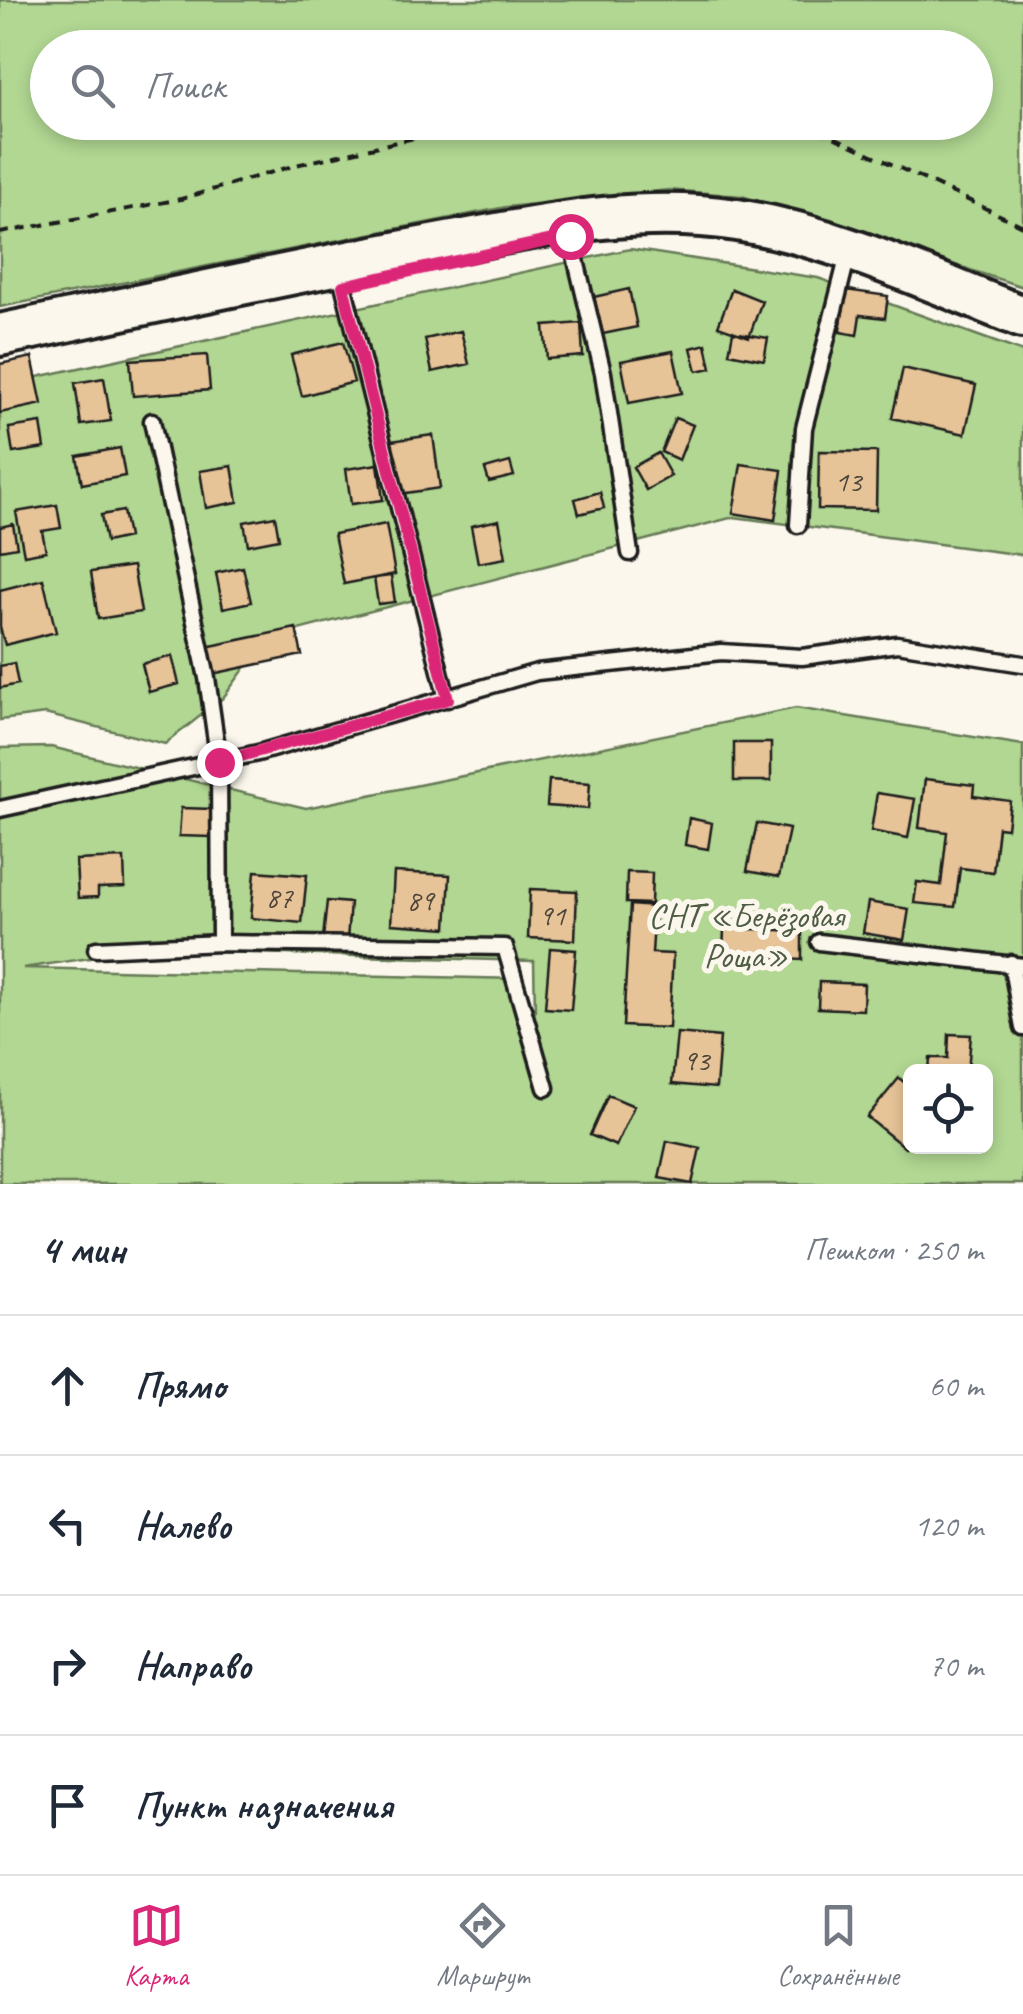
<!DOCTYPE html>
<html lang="ru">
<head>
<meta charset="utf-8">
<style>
	body { margin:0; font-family:Caveat,sans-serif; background:#f2f2f3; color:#1f2937 }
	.controls { position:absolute; right:30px; bottom:30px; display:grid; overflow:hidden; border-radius:15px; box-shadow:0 5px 15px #0003 }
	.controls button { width:90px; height:90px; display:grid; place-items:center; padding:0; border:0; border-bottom:2px solid #e0e1e3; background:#fff; color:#1f2937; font:50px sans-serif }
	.stop { position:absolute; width:30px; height:30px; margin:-22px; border:8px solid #db2777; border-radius:50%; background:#fff }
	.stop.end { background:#db2777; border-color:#fff; box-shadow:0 2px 10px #0008 }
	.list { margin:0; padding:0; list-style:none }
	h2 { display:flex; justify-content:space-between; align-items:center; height:130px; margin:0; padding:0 40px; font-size:42px }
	h2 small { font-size:32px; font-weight:400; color:#747a83 }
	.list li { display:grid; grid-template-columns:65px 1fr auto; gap:30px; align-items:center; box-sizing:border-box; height:140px; padding:0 40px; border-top:2px solid #e0e1e3 }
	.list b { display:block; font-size:38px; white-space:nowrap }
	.list em { font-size:32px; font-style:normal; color:#747a83 }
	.icon { flex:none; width:55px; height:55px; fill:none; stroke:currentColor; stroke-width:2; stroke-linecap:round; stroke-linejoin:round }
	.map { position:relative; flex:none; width:1023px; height:1184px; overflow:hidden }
	.search { position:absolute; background:#fff; box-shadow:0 5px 15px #0003; left:30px; right:30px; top:30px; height:110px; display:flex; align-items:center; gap:25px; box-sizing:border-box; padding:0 35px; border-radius:55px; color:#747a83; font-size:38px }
	.sheet { height:690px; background:#fff }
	nav { display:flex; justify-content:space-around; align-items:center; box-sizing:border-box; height:140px; border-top:2px solid #e0e1e3; background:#fff; font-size:28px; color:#747a83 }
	nav a { display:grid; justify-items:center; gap:5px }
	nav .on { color:#db2777 }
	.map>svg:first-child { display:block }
	.green { fill:#b1d792; stroke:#667a57; stroke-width:2.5; fill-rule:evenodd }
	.building { fill:#e7c398; stroke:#1c1c1c; stroke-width:2.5 }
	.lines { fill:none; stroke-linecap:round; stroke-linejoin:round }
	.lane-casing { stroke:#1c1c1c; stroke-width:21 }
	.secondary-casing { stroke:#1c1c1c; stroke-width:48 }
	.path { stroke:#1c1c1c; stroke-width:4; stroke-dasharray:10 8; stroke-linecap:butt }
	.lane { stroke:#fbf7ec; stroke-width:14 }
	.secondary { stroke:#fbf7ec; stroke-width:40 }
	.route { stroke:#db2777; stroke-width:12 }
	.labels { text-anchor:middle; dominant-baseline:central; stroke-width:10; stroke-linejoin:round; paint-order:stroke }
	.number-label { font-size:30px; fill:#4f463b }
	.park-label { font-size:35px; fill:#505d45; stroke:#fbf7ec }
</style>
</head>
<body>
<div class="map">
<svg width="1023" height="1184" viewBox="0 0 1023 1184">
	<rect width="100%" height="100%" fill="#fbf7ec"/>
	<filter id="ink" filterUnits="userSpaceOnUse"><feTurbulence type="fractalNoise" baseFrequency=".01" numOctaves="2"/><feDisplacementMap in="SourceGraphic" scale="20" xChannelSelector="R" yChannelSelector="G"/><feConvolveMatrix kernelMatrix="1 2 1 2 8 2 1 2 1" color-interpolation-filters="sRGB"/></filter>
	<g filter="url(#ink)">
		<path class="green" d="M 0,0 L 1023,0 L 1023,287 L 742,196 L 669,190 L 506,207 L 0,307 ZM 48,48 L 976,48 L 976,122 L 48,122 Z
			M 630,249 L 818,278 L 1023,352 L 1023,555 L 734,517 L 267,638 L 223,698 L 165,744 L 45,714 L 0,720 L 0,385 Z
			M 796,708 L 1023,745 L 1023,1184 L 0,1184 L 0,748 L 51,747 L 306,808 ZM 143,950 L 534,961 L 535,1013 L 520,979 L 23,968 ZM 910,1072 L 986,1072 L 986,1146 L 910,1146 Z"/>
		<path class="building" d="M 629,289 L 637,327 L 603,334 L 594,297 Z
			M 732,289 L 762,301 L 749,337 L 718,326 Z
			M 846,290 L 888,296 L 885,318 L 860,315 L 857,335 L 840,332 Z
			M 581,323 L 583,356 L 547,359 L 544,326 Z
			M 461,331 L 469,364 L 432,372 L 425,339 Z
			M 733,332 L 768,338 L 764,360 L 729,353 Z
			M 343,342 L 354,382 L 302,396 L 291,355 Z
			M 706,344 L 711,368 L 697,371 L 691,348 Z
			M 673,351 L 682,393 L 629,403 L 621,361 Z
			M 207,355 L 210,390 L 133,396 L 130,360 Z
			M 32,357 L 42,404 L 0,413 L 0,364 Z
			M 903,368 L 976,385 L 965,434 L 892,418 Z
			M 104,378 L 111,421 L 81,425 L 75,383 Z
			M 675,418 L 693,425 L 679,460 L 661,452 Z
			M 41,423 L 45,448 L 13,453 L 9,428 Z
			M 433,435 L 440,488 L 399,494 L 391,441 Z
			M 120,448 L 125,476 L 82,484 L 77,456 Z
			M 819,451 L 877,452 L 876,510 L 818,509 Z
			M 658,453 L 671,476 L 646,490 L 633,467 Z
			M 510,462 L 514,476 L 489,482 L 485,469 Z
			M 378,464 L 383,500 L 351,504 L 346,469 Z
			M 741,464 L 782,470 L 775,520 L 733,513 Z
			M 232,466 L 238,502 L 206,508 L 200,471 Z
			M 600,492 L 604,508 L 579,514 L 575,499 Z
			M 57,505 L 61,528 L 42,531 L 46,551 L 24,555 L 16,512 Z
			M 123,511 L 128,537 L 106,542 L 101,515 Z
			M 275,516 L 279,539 L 248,545 L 244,522 Z
			M 499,520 L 506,558 L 478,563 L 471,526 Z
			M 13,524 L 17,547 L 0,550 L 0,527 Z
			M 386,524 L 395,574 L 344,584 L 334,534 Z
			M 133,566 L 141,612 L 98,619 L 91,572 Z
			M 243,567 L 251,602 L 223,608 L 216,573 Z
			M 391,576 L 395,602 L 378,604 L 374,578 Z
			M 43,579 L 56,632 L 5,645 L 0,627 L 0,590 Z
			M 296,628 L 302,655 L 212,674 L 206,647 Z
			M 172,656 L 179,684 L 149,692 L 142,664 Z
			M 14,663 L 18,684 L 0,688 L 0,666 Z
			M 734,743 L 771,743 L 771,781 L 734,781 Z
			M 925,779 L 974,785 L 973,796 L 1010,801 L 1007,828 L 998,827 L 993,872 L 960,868 L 955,907 L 914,903 L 917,882 L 941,885 L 947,832 L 919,828 Z
			M 549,780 L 590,783 L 588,809 L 547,806 Z
			M 877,793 L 915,799 L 908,838 L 871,831 Z
			M 181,808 L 213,809 L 212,837 L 179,836 Z
			M 689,818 L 712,823 L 708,849 L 685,845 Z
			M 757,823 L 789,829 L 779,877 L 747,871 Z
			M 124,858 L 125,887 L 98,888 L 98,897 L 78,898 L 76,860 Z
			M 255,871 L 307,875 L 302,923 L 251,918 Z
			M 394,872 L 450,875 L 447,928 L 391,924 Z
			M 627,872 L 652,873 L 651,904 L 626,903 Z
			M 530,889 L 577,891 L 575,940 L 528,938 Z
			M 327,901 L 350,903 L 347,940 L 323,938 Z
			M 868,902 L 909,909 L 904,940 L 863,933 Z
			M 630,905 L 655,907 L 652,953 L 673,954 L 669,1028 L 623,1026 Z
			M 724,928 L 802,931 L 802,960 L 723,956 Z
			M 550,948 L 576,950 L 571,1010 L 545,1008 Z
			M 819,982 L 864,984 L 863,1010 L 818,1008 Z
			M 677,1033 L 720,1037 L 716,1088 L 672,1084 Z
			M 949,1034 L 971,1035 L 968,1072 L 929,1072 L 930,1058 L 948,1058 Z
			M 899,1078 L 910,1087 L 910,1141 L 905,1148 L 867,1117 Z
			M 608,1095 L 634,1106 L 616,1146 L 590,1135 Z
			M 667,1141 L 700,1148 L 692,1184 L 659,1178 Z"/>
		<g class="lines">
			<g class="lane-casing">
				<path id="lane" d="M 568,227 L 603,373 L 630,553
					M 339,268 L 447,699
					M 152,421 L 207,678 L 219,762 L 220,943
					M 798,525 L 804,428 L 849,251
					M 0,809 L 258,753 L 537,672 L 721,652 L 802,657 L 897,644 L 1023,664
					M 819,942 L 1023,966
					M 96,949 L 220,943 L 505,947 L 546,1088
					M 1011,963 L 1023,1028"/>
			</g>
			<g class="secondary-casing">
				<path id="secondary" d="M 0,335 C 146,304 291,272 437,245 C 537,227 635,204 737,220 C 836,236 930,281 1023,317"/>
			</g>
			<path class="path" d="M 802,122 L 1023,226
				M 0,233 L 181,199 L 296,165 L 484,122"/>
			<use href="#lane" class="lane"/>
			<use href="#secondary" class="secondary"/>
		</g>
	</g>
	<g class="lines" filter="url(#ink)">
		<path class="route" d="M 219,762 L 448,699 L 343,286 L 570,236"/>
	</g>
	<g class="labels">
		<g class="number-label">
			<text x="848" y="481">13</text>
			<text x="279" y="897">87</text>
			<text x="420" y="900">89</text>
			<text x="552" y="915">91</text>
			<text x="696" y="1060">93</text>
		</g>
		<g class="park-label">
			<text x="746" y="915">СНТ «Берёзовая<tspan x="746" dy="40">Роща»</tspan></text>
		</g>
	</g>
</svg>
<div class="controls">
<button><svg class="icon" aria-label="locate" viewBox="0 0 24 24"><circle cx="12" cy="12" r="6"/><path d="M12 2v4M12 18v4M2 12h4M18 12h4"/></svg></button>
</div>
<div class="stop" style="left:570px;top:236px"></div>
<div class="stop end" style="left:219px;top:762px"></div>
<div class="search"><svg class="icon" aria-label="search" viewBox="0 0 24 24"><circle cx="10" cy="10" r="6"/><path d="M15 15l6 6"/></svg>Поиск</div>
</div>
<section class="sheet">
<h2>4 мин<small>Пешком · 250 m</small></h2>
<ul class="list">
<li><svg class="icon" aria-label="ahead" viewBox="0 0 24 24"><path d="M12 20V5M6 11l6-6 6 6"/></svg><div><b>Прямо</b></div><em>60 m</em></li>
<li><svg class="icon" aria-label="left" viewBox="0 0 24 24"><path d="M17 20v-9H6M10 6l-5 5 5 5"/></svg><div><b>Налево</b></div><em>120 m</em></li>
<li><svg class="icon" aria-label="right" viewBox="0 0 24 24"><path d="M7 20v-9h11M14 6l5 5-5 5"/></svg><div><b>Направо</b></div><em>70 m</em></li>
<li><svg class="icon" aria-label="arrive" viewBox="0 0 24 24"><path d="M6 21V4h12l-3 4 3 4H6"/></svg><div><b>Пункт назначения</b></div></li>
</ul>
</section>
<nav>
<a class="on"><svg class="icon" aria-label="map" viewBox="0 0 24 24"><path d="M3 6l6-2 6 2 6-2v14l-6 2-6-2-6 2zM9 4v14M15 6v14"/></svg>Карта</a>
<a><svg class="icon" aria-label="directions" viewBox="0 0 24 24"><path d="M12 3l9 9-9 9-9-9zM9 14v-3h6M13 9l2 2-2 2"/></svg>Маршрут</a>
<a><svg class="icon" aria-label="saved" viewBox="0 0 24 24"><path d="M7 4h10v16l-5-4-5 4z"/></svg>Сохранённые</a>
</nav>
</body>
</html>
